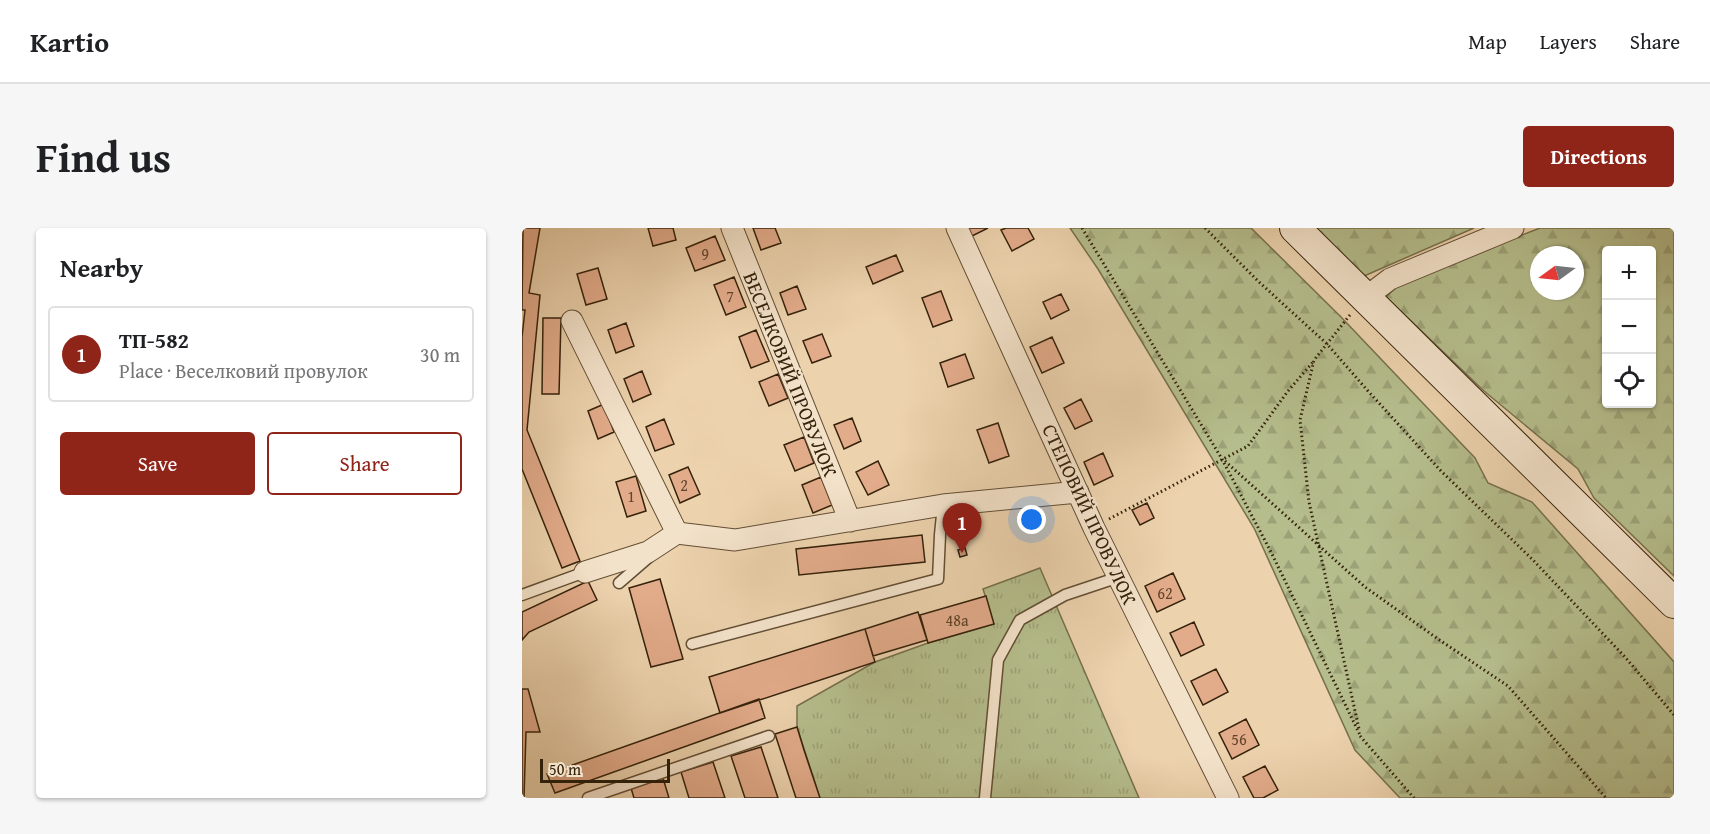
<!DOCTYPE html>
<html lang="en">
<head>
<meta charset="utf-8">
<style>
	body { margin:0; font-family:"Gentium Book Plus",serif; background:#f6f6f6; color:#202124 }
	.controls { position:absolute; right:18px; top:18px; display:grid; overflow:hidden; border-radius:6px; box-shadow:0 2px 4px #0004 }
	.controls button { width:54px; height:54px; display:grid; place-items:center; padding:0; border:0; border-bottom:2px solid #e0e0e0; background:#fff; color:#202124; font:30px sans-serif }
	.compass { position:absolute; left:1008px; top:18px; width:54px; height:54px; border-radius:50%; background:#fff; box-shadow:0 2px 4px #0004; rotate:255deg }
	.scale { position:absolute; left:18px; bottom:15px; width:130px; box-sizing:border-box; padding-left:6px; border:3px solid #35220b; border-top:0; font-size:16px; line-height:21px; white-space:nowrap; color:#35220b; -webkit-text-stroke:4px #f3e2ca; paint-order:stroke }
	.you { position:absolute; left:510px; top:292px; width:21px; height:21px; margin:-15px; border:4px solid #fff; border-radius:50%; background:#1a73e8; box-shadow:0 0 0 9px #1a73e833 }
	.badge { display:grid; place-items:center; width:39px; height:39px; border-radius:50%; background:#8f2418; color:#fff; font-size:20px; font-weight:700 }
	.pin { position:absolute; translate:-50% -50px; filter:drop-shadow(0 2px 3px #0008) }
	.pin::after { content:''; position:absolute; top:32px; width:21px; height:18px; background:inherit; clip-path:polygon(0 0,100% 0,50% 100%) }
	.list { margin:0; padding:0; list-style:none }
	h2 { display:flex; justify-content:space-between; align-items:center; height:78px; margin:0; padding:0 24px; font-size:26px }
	h2 small { font-size:20px; font-weight:400; color:#757577 }
	.list li { display:grid; grid-template-columns:39px 1fr auto; gap:18px; align-items:center; box-sizing:border-box; height:96px; margin:0 12px 12px; padding:0 12px; border:2px solid #e0e0e0; border-radius:6px }
	.list b { display:block; font-size:22px; white-space:nowrap }
	.list p { margin:0; font-size:20px; white-space:nowrap; color:#757577 }
	.list em { font-size:20px; font-style:normal; color:#757577 }
	.actions { display:flex; gap:12px; padding:18px 24px }
	.actions a { flex:1; padding:14px 0; border:2px solid #8f2418; border-radius:6px; text-align:center; font-size:21px; color:#8f2418 }
	.actions .main { background:#8f2418; color:#fff }
	.icon { flex:none; width:33px; height:33px; fill:none; stroke:currentColor; stroke-width:2; stroke-linecap:round; stroke-linejoin:round }
	.map { position:relative; flex:none; width:1152px; height:570px; overflow:hidden; border-radius:6px }
	header { display:flex; align-items:center; gap:36px; box-sizing:border-box; height:84px; padding:0 30px; background:#fff; border-bottom:2px solid #e0e0e0 }
	header strong { font-size:28px }
	nav { display:flex; gap:33px; margin-inline-start:auto; font-size:21px }
	.intro { display:flex; align-items:center; justify-content:space-between; box-sizing:border-box; height:144px; padding:0 36px }
	h1 { margin:0; font-size:42px }
	.button { padding:15px 27px; border-radius:6px; background:#8f2418; color:#fff; font-size:21px; font-weight:700 }
	main { display:flex; gap:36px; padding:0 36px }
	aside { flex:1; background:#fff; border-radius:6px; box-shadow:0 2px 4px #0004 }
	.map>svg:first-child { display:block }
	.grass { fill:url(#grass-tufts); stroke:#75704c; stroke-width:1.5 }
	.forest { fill:url(#forest-firs); stroke:#75704c; stroke-width:1.5; fill-rule:evenodd }
	.building { fill:#e2ab8a; stroke:#35220b; stroke-width:1.5 }
	.lines { fill:none; stroke-linecap:round; stroke-linejoin:round }
	.lane-casing { stroke:#634e34; stroke-width:13 }
	.street-casing { stroke:#634e34; stroke-width:23 }
	.secondary-casing { stroke:#35220b; stroke-width:32 }
	.path { stroke:#35220b; stroke-width:3; stroke-dasharray:1.5 3; stroke-linecap:butt }
	.lane { stroke:#f3e2ca; stroke-width:10 }
	.street { stroke:#f3e2ca; stroke-width:21 }
	.secondary { stroke:#f3e2ca; stroke-width:30 }
	.labels { text-anchor:middle; dominant-baseline:central; stroke-width:4.5; stroke-linejoin:round; paint-order:stroke }
	.number-label { font-size:16px; fill:#60442b }
	.street-label { font-size:20px; fill:#35220b; stroke:#f3e2ca }
</style>
</head>
<body>
<header>
<strong>Kartio</strong>
<nav><a>Map</a><a>Layers</a><a>Share</a></nav>
</header>
<div class="intro"><h1>Find us</h1><a class="button">Directions</a></div>
<main>
<aside>
<h2>Nearby<small></small></h2>
<ul class="list">
<li><span class="badge">1</span><div><b>ТП-582</b><p>Place · Веселковий провулок</p></div><em>30 m</em></li>
</ul>
<div class="actions"><a class="main">Save</a><a>Share</a></div>
</aside>
<div class="map">
<svg width="1152" height="570" viewBox="0 0 1152 570">
	<defs>
		<pattern id="grass-tufts" width="24" height="20" patternUnits="userSpaceOnUse" patternTransform="scale(1.5)"><rect width="24" height="20" fill="#b5bd8c"/><path d="M3 7l-1-3M5 7V3M7 7l1-3M15 17l-1-3M17 17v-4M19 17l1-3" fill="none" stroke="#9ca277"/></pattern>
		<pattern id="forest-firs" width="22" height="20" patternUnits="userSpaceOnUse" patternTransform="scale(1.5)"><rect width="22" height="20" fill="#b5bd8c"/><path d="M5 1l3.5 6h-7zM16 11l3.5 6h-7z" fill="#9ca277"/></pattern>
	</defs>
	<rect width="100%" height="100%" fill="#ecd2ad"/>
	<filter id="stains"><feTurbulence type="fractalNoise" baseFrequency=".00333" numOctaves="4"/><feColorMatrix values="0 0 0 0 .2 0 0 0 0 .09 0 0 0 0 .02 0 0 0 .5 -.17"/></filter>
	<radialGradient id="worn" r=".72"><stop offset=".6" stop-color="#630" stop-opacity="0"/><stop offset="1" stop-color="#630" stop-opacity=".3"/></radialGradient>
	<path class="grass" d="M 518,340 L 617,570 L 298,570 L 275,499 L 275,478 L 353,434 L 406,415 L 472,396 L 461,361 Z"/>
	<path class="forest" d="M 548,0 L 729,0 L 819,89 L 953,230 L 966,255 L 1010,274 L 1152,434 L 1152,570 L 878,570 L 833,522 L 732,300 L 576,41 Z
		M 794,0 L 952,0 L 842,48 Z
		M 1018,0 L 1152,0 L 1152,348 L 1072,270 L 1056,241 L 962,163 L 864,69 L 879,54 ZM 1084,22 L 1130,22 L 1130,176 L 1084,176 ZM 1017,27 L 1053,27 L 1053,63 L 1017,63 Z"/>
	<path class="building" d="M 1,0 L 18,0 L 7,65 L 18,67 L 5,202 L 58,333 L 40,340 L 0,241 L 0,109 L 3,82 L 0,82 Z
		M 126,0 L 151,0 L 154,12 L 131,18 Z
		M 231,0 L 253,0 L 259,15 L 239,22 Z
		M 446,0 L 466,0 L 450,8 Z
		M 484,0 L 506,0 L 512,11 L 490,23 L 479,2 Z
		M 193,8 L 203,32 L 173,43 L 164,20 Z
		M 374,27 L 381,43 L 351,56 L 344,39 Z
		M 76,40 L 85,71 L 64,77 L 55,46 Z
		M 212,49 L 224,79 L 204,87 L 192,57 Z
		M 275,58 L 284,81 L 266,87 L 258,65 Z
		M 419,63 L 430,92 L 411,99 L 400,70 Z
		M 539,66 L 547,82 L 529,91 L 521,74 Z
		M 21,90 L 39,90 L 37,166 L 20,166 Z
		M 104,95 L 112,118 L 94,125 L 86,102 Z
		M 234,102 L 247,133 L 229,140 L 217,109 Z
		M 300,106 L 309,128 L 290,135 L 281,113 Z
		M 530,109 L 542,135 L 520,145 L 508,119 Z
		M 443,126 L 452,150 L 426,159 L 418,135 Z
		M 120,143 L 129,166 L 111,174 L 102,151 Z
		M 256,146 L 266,170 L 247,178 L 237,154 Z
		M 559,171 L 570,193 L 553,201 L 542,180 Z
		M 82,176 L 92,204 L 76,211 L 66,183 Z
		M 330,190 L 339,213 L 322,221 L 312,197 Z
		M 142,191 L 152,216 L 133,223 L 124,199 Z
		M 476,195 L 487,228 L 467,235 L 455,202 Z
		M 282,209 L 292,235 L 273,243 L 262,217 Z
		M 581,225 L 591,248 L 572,257 L 562,234 Z
		M 356,233 L 367,257 L 346,267 L 334,244 Z
		M 166,239 L 178,266 L 158,275 L 147,247 Z
		M 114,248 L 124,283 L 105,289 L 94,254 Z
		M 299,249 L 310,277 L 291,285 L 280,257 Z
		M 625,275 L 632,290 L 618,297 L 610,282 Z
		M 400,307 L 403,334 L 277,347 L 274,321 Z
		M 443,320 L 445,327 L 438,329 L 436,322 Z
		M 651,345 L 663,371 L 635,384 L 623,358 Z
		M 138,351 L 161,431 L 129,439 L 107,360 Z
		M 66,353 L 75,372 L 7,404 L 0,412 L 0,384 Z
		M 464,368 L 472,396 L 406,415 L 398,387 Z
		M 396,384 L 405,412 L 351,428 L 343,401 Z
		M 672,394 L 682,417 L 659,428 L 648,405 Z
		M 343,401 L 353,434 L 198,485 L 187,449 Z
		M 694,441 L 706,464 L 681,477 L 669,453 Z
		M 0,461 L 6,461 L 18,504 L 4,504 L 2,570 L 0,570 Z
		M 237,471 L 243,490 L 33,565 L 25,546 Z
		M 724,491 L 737,517 L 710,531 L 697,505 Z
		M 275,499 L 282,522 L 298,570 L 274,570 L 253,506 Z
		M 239,519 L 256,570 L 223,570 L 209,528 Z
		M 191,534 L 203,570 L 167,570 L 159,544 Z
		M 743,538 L 756,562 L 741,570 L 732,570 L 721,549 Z
		M 141,550 L 147,570 L 112,570 L 109,560 Z"/>
	<g class="lines">
		<g class="lane-casing">
			<path id="lane" d="M 97,355 L 127,329
				M 0,367 L 63,344
				M 170,416 L 416,351 L 418,307 L 421,277
				M 66,570 L 247,508
				M 463,570 L 476,432 L 498,392 L 543,367 L 597,349"/>
		</g>
		<g class="street-casing">
			<path id="street" d="M 210,0 L 328,293
				M 435,0 L 572,300 L 706,570
				M 843,70 L 868,51 L 991,0
				M 50,93 L 155,305
				M 63,344 L 126,324 L 155,305 L 213,312 L 421,277 L 556,264"/>
		</g>
		<g class="secondary-casing">
			<path id="secondary" d="M 773,0 L 1152,375"/>
		</g>
		<path class="path" d="M 560,0 L 700,231 L 749,324 L 839,509
			M 683,0 L 737,54 L 805,116 L 846,163 L 919,243 L 1010,331 L 1103,429 L 1152,487
			M 828,87 L 792,132 L 778,192 L 787,274 L 837,501
			M 703,233 L 843,359 L 916,411 L 986,458 L 1084,570
			M 587,291 L 726,218 L 766,163 L 791,134
			M 838,508 L 892,570"/>
		<use href="#lane" class="lane"/>
		<use href="#street" class="street"/>
		<use href="#secondary" class="secondary"/>
	</g>
	<g class="labels">
		<g class="number-label">
			<text x="183" y="26">9</text>
			<text x="208" y="68">7</text>
			<text x="162" y="257">2</text>
			<text x="109" y="268">1</text>
			<text x="643" y="365">62</text>
			<text x="435" y="392">48а</text>
			<text x="717" y="511">56</text>
		</g>
		<g class="street-label">
			<text transform="translate(269 146) rotate(68)">ВЕСЕЛКОВИЙ ПРОВУЛОК</text>
			<text transform="translate(568 286) rotate(65)">СТЕПОВИЙ ПРОВУЛОК</text>
		</g>
	</g>
	<rect width="100%" height="100%" filter="url(#stains)"/>
	<rect width="100%" height="100%" fill="url(#worn)"/>
</svg>
<div class="controls">
<button>+</button>
<button>−</button>
<button><svg class="icon" aria-label="locate" viewBox="0 0 24 24"><circle cx="12" cy="12" r="6"/><path d="M12 2v4M12 18v4M2 12h4M18 12h4"/></svg></button>
</div>
<svg class="compass" viewBox="-18 -18 36 36"><path d="M0-13l5 13h-10z" fill="#e53935"/><path d="M0 13l5-13h-10z" fill="#757577"/></svg>
<div class="scale">50 m</div>
<div class="you"></div>
<div class="pin badge" style="left:440px;top:325px">1</div>
</div>
</main>
</body>
</html>
